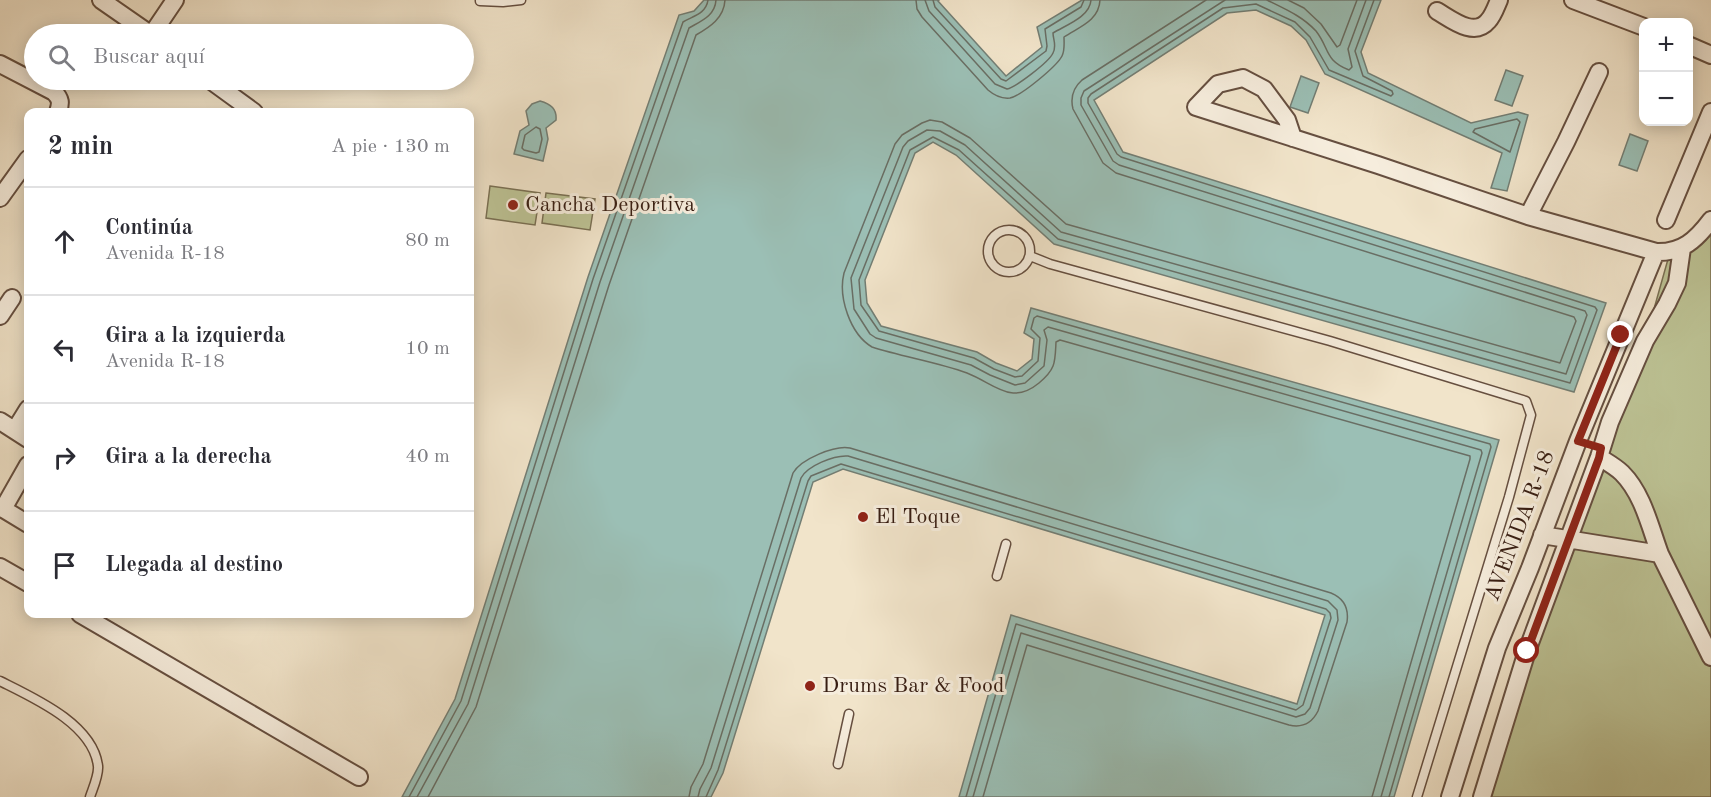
<!DOCTYPE html>
<html lang="es">
<head>
<meta charset="utf-8">
<style>
	body { margin:0; font-family:"Old Standard TT",serif; background:#f2f2f3; color:#2b2b33 }
	.controls { position:absolute; right:18px; top:18px; display:grid; overflow:hidden; border-radius:12px; box-shadow:0 3px 15px #0003 }
	.controls button { width:54px; height:54px; display:grid; place-items:center; padding:0; border:0; border-bottom:2px solid #e1e1e2; background:#fff; color:#2b2b33; font:30px sans-serif }
	.stop { position:absolute; width:18px; height:18px; margin:-14px; border:4px solid #8f2418; border-radius:50%; background:#fff }
	.stop.end { background:#8f2418; border-color:#fff; box-shadow:0 2px 6px #0008 }
	.list { margin:0; padding:0; list-style:none }
	h2 { display:flex; justify-content:space-between; align-items:center; height:78px; margin:0; padding:0 24px; font-size:26px }
	h2 small { font-size:20px; font-weight:400; color:#7c7c81 }
	.list li { display:grid; grid-template-columns:39px 1fr auto; gap:18px; align-items:center; box-sizing:border-box; height:108px; padding:0 24px; border-top:2px solid #e1e1e2 }
	.list b { display:block; font-size:22px; white-space:nowrap }
	.list p { margin:0; font-size:20px; white-space:nowrap; color:#7c7c81 }
	.list em { font-size:20px; font-style:normal; color:#7c7c81 }
	.icon { flex:none; width:33px; height:33px; fill:none; stroke:currentColor; stroke-width:2; stroke-linecap:round; stroke-linejoin:round }
	.map { position:relative; flex:none; width:1711px; height:797px; overflow:hidden }
	.search { position:absolute; background:#fff; box-shadow:0 3px 15px #0003; left:24px; top:24px; width:450px; height:66px; display:flex; align-items:center; gap:15px; box-sizing:border-box; padding:0 21px; border-radius:33px; color:#7c7c81; font-size:22px }
	.panel { position:absolute; background:#fff; box-shadow:0 3px 15px #0003; left:24px; top:108px; width:450px; height:510px; border-radius:12px }
	.map>svg:first-child { display:block }
	.grass { fill:#bdc395; stroke:#7a7054; stroke-width:1.5 }
	.water { fill:#9bbfb5; stroke:#737e74; stroke-width:1.5 }
	.lines { fill:none; stroke-linecap:round; stroke-linejoin:round }
	.shore { stroke:#696e64; stroke-width:1.5 }
	.service-casing { stroke:#664f40; stroke-width:11 }
	.minor-casing { stroke:#664f40; stroke-width:20 }
	.service { stroke:#f6eddd; stroke-width:8 }
	.minor { stroke:#f6eddd; stroke-width:16 }
	.route { stroke:#8f2418; stroke-width:8 }
	.poi-dot { fill:#8f2418; stroke:#f6eddd; stroke-width:2 }
	.labels { text-anchor:middle; dominant-baseline:central; stroke-width:6; stroke-linejoin:round; paint-order:stroke }
	.poi-label { font-size:22px; fill:#371d12; stroke:#f6eddd; text-anchor:start }
	.street-label { font-size:22px; fill:#371d12; stroke:#f6eddd }
</style>
</head>
<body>
<div class="map">
<svg width="1711" height="797" viewBox="0 0 1711 797">
	<rect width="100%" height="100%" fill="#f1e4ca"/>
	<filter id="stains"><feTurbulence type="fractalNoise" baseFrequency=".00333" numOctaves="4"/><feColorMatrix values="0 0 0 0 .2 0 0 0 0 .09 0 0 0 0 .02 0 0 0 .5 -.17"/></filter>
	<radialGradient id="worn" r=".72"><stop offset=".6" stop-color="#630" stop-opacity="0"/><stop offset="1" stop-color="#630" stop-opacity=".3"/></radialGradient>
	<path class="grass" d="M 490,186 L 540,193 L 535,225 L 486,218 Z
		M 546,193 L 595,199 L 590,230 L 542,223 Z
		M 1711,220 L 1711,797 L 1482,797 L 1645,341 L 1670,252 Z"/>
	<path class="water" d="M 704,0 L 939,0 L 938,1 L 1006,76 L 1042,47 L 1037,27 L 1082,0 L 1381,0 L 1361,52 L 1368,73 L 1471,123 L 1518,112 L 1528,115 L 1507,191 L 1491,188 L 1502,153 L 1325,74 L 1306,40 L 1291,26 L 1256,10 L 1227,13 L 1094,100 L 1123,152 L 1606,303 L 1574,392 L 1054,244 L 956,155 L 933,142 L 915,153 L 865,280 L 867,303 L 881,326 L 977,352 L 996,363 L 1017,371 L 1032,359 L 1034,339 L 1024,333 L 1031,308 L 1499,440 L 1394,797 L 959,797 L 1011,615 L 1297,704 L 1325,615 L 843,469 L 813,482 L 723,773 L 711,797 L 402,797 L 455,699 L 588,277 L 679,15 L 694,11 Z
		M 1506,70 L 1523,76 L 1512,106 L 1495,100 Z
		M 1301,76 L 1319,83 L 1308,113 L 1290,107 Z
		M 540,101 C 551,104 557,109 556,120 L 546,128 L 548,139 L 543,161 L 514,154 L 520,131 L 529,125 L 526,111 L 532,104 Z
		M 1630,134 L 1648,141 L 1637,171 L 1619,165 Z"/>
	<g class="lines">
		<path class="shore" d="M 916,0 L 917,9 L 922,17 L 988,90 C 995,96 1001,99 1010,98 C 1021,96 1057,66 1062,56 C 1065,50 1064,44 1064,37 C 1079,27 1099,21 1100,0
			M 925,0 L 929,11 L 995,84 L 1007,89 C 1016,87 1049,62 1053,53 C 1057,46 1053,39 1053,33 C 1066,25 1090,17 1091,0
			M 933,0 L 935,7 L 1001,79 L 1006,81 L 1046,51 L 1047,46 L 1045,29 L 1081,7 L 1084,0
			M 1206,0 L 1082,80 C 1073,88 1070,97 1073,109 L 1103,163 L 1116,173 L 1574,317 L 1576,321 L 1560,363 L 1066,224 L 970,138 L 942,122 L 930,120 L 922,123 L 902,135 L 895,144 L 844,273 C 838,297 850,334 872,347 C 903,357 937,362 967,373 C 995,384 1011,406 1039,383 C 1056,369 1055,362 1056,342 L 1060,340 L 1470,456 L 1470,459 L 1372,797
			M 1225,0 L 1084,91 L 1081,98 L 1081,105 L 1113,161 L 1119,165 L 1585,311 L 1587,315 L 1566,374 L 1061,232 L 965,145 L 940,131 L 927,130 L 908,141 L 903,147 L 851,278 L 854,309 L 870,334 L 876,338 L 971,365 L 990,375 L 1015,385 L 1025,383 L 1044,366 L 1047,340 L 1044,330 L 1048,327 L 1481,450 L 1482,453 L 1381,797
			M 1267,0 C 1285,9 1302,16 1316,31 C 1330,49 1324,60 1349,70 L 1352,67 L 1348,49 L 1366,0
			M 1288,0 L 1304,8 L 1321,24 L 1337,47 L 1340,45 L 1357,0
			M 1374,0 L 1355,51 L 1363,76 L 1392,91 L 1393,94 L 1391,96 L 1329,70 L 1310,37 L 1295,22 L 1256,4 L 1223,8 L 1091,94 L 1088,98 L 1088,103 L 1117,154 L 1121,157 L 1595,307 L 1597,310 L 1570,383 L 1058,239 L 959,150 L 933,137 L 910,150 L 859,280 L 861,305 L 879,331 L 974,358 L 994,369 L 1015,377 L 1022,376 L 1038,361 L 1040,338 L 1031,329 L 1034,318 L 1037,316 L 1490,444 L 1491,447 L 1389,797
			M 1517,119 L 1520,122 L 1510,152 L 1473,132 L 1475,129 Z
			M 536,127 L 540,129 L 542,139 L 539,152 L 536,153 L 524,150 L 522,148 L 525,135 Z
			M 409,797 L 461,701 L 593,279 L 683,22 C 693,16 706,14 708,0
			M 417,797 L 468,704 L 600,282 L 689,28 C 701,21 715,16 716,0
			M 428,797 L 476,707 L 609,285 L 696,35 C 710,27 724,18 725,0
			M 689,797 L 691,787 L 703,764 L 793,473 C 801,459 835,445 850,448 L 1331,593 C 1343,598 1349,608 1347,622 L 1318,711 C 1312,723 1302,728 1289,725 L 1027,645 L 983,797
			M 698,797 L 700,789 L 711,768 L 801,478 C 807,466 834,455 848,456 L 1328,601 L 1337,610 L 1338,620 L 1310,708 L 1305,714 L 1296,717 L 1021,633 L 973,797
			M 706,797 L 718,770 L 808,481 L 811,476 L 841,464 L 1326,609 L 1330,613 L 1331,618 L 1303,705 L 1296,710 L 1016,624 L 966,797"/>
		<g class="service-casing">
			<path id="service" d="M 480,1 L 503,2 L 521,0
				M988 251a21 21 0 1 1 42 0a21 21 0 1 1-42 0Z
				M 1030,256 L 1050,264 L 1330,341 L 1526,401 L 1531,415 L 1509,497 L 1417,797
				M 997,576 L 1006,544
				M 0,681 C 34,698 93,724 98,766 C 99,775 93,788 90,797
				M 838,764 L 849,714"/>
		</g>
		<g class="minor-casing">
			<path id="minor" d="M 101,0 L 150,34
				M 1573,0 L 1644,27
				M 1437,11 C 1451,19 1474,38 1488,21 C 1493,16 1496,7 1499,0
				M 152,34 L 175,0
				M 1688,45 L 1711,55
				M 0,64 L 54,92 C 61,99 61,103 58,112
				M 210,80 L 254,112
				M 1293,138 L 1287,120 L 1264,89 L 1243,78 L 1218,84 L 1196,107 L 1378,165 L 1528,216 L 1656,252 C 1682,253 1696,240 1711,220
				M 0,198 L 28,159
				M 1528,216 L 1566,142 L 1599,72
				M 1666,220 L 1711,112
				M 0,316 L 12,298
				M 0,421 L 28,439
				M 15,430 L 28,409
				M 1599,457 C 1607,462 1616,467 1622,473 C 1643,494 1650,527 1660,554
				M 0,507 L 28,524
				M 3,509 L 28,465
				M 1542,535 L 1660,554 L 1711,657
				M 0,567 L 28,583
				M 80,614 L 359,777
				M 1450,797 L 1497,648 L 1530,568 L 1578,441 L 1656,252
				M 1482,797 L 1527,651 L 1599,457 L 1610,422 L 1645,341 L 1667,304 L 1677,283 L 1682,248"/>
		</g>
		<use href="#service" class="service"/>
		<use href="#minor" class="minor"/>
	</g>
	<g class="lines">
		<path class="route" d="M 1527,651 L 1599,458 L 1601,448 L 1578,441 L 1621,335"/>
	</g>
	<g class="poi-dot">
		<circle cx="513" cy="205" r="6"/>
		<circle cx="863" cy="517" r="6"/>
		<circle cx="810" cy="686" r="6"/>
	</g>
	<g class="labels">
		<g class="poi-label">
			<text x="525" y="205">Cancha Deportiva</text>
			<text x="875" y="517">El Toque</text>
			<text x="822" y="686">Drums Bar &amp; Food</text>
		</g>
		<g class="street-label">
			<text transform="translate(1520 526) rotate(-69)">AVENIDA R-18</text>
		</g>
	</g>
	<rect width="100%" height="100%" filter="url(#stains)"/>
	<rect width="100%" height="100%" fill="url(#worn)"/>
</svg>
<div class="controls">
<button>+</button>
<button>−</button>
</div>
<div class="stop" style="left:1527px;top:651px"></div>
<div class="stop end" style="left:1621px;top:335px"></div>
<div class="search"><svg class="icon" aria-label="search" viewBox="0 0 24 24"><circle cx="10" cy="10" r="6"/><path d="M15 15l6 6"/></svg>Buscar aquí</div>
<section class="panel">
<h2>2 min<small>A pie · 130 m</small></h2>
<ul class="list">
<li><svg class="icon" aria-label="ahead" viewBox="0 0 24 24"><path d="M12 20V5M6 11l6-6 6 6"/></svg><div><b>Continúa</b><p>Avenida R-18</p></div><em>80 m</em></li>
<li><svg class="icon" aria-label="left" viewBox="0 0 24 24"><path d="M17 20v-9H6M10 6l-5 5 5 5"/></svg><div><b>Gira a la izquierda</b><p>Avenida R-18</p></div><em>10 m</em></li>
<li><svg class="icon" aria-label="right" viewBox="0 0 24 24"><path d="M7 20v-9h11M14 6l5 5-5 5"/></svg><div><b>Gira a la derecha</b></div><em>40 m</em></li>
<li><svg class="icon" aria-label="arrive" viewBox="0 0 24 24"><path d="M6 21V4h12l-3 4 3 4H6"/></svg><div><b>Llegada al destino</b></div></li>
</ul>
</section>
</div>
</body>
</html>
